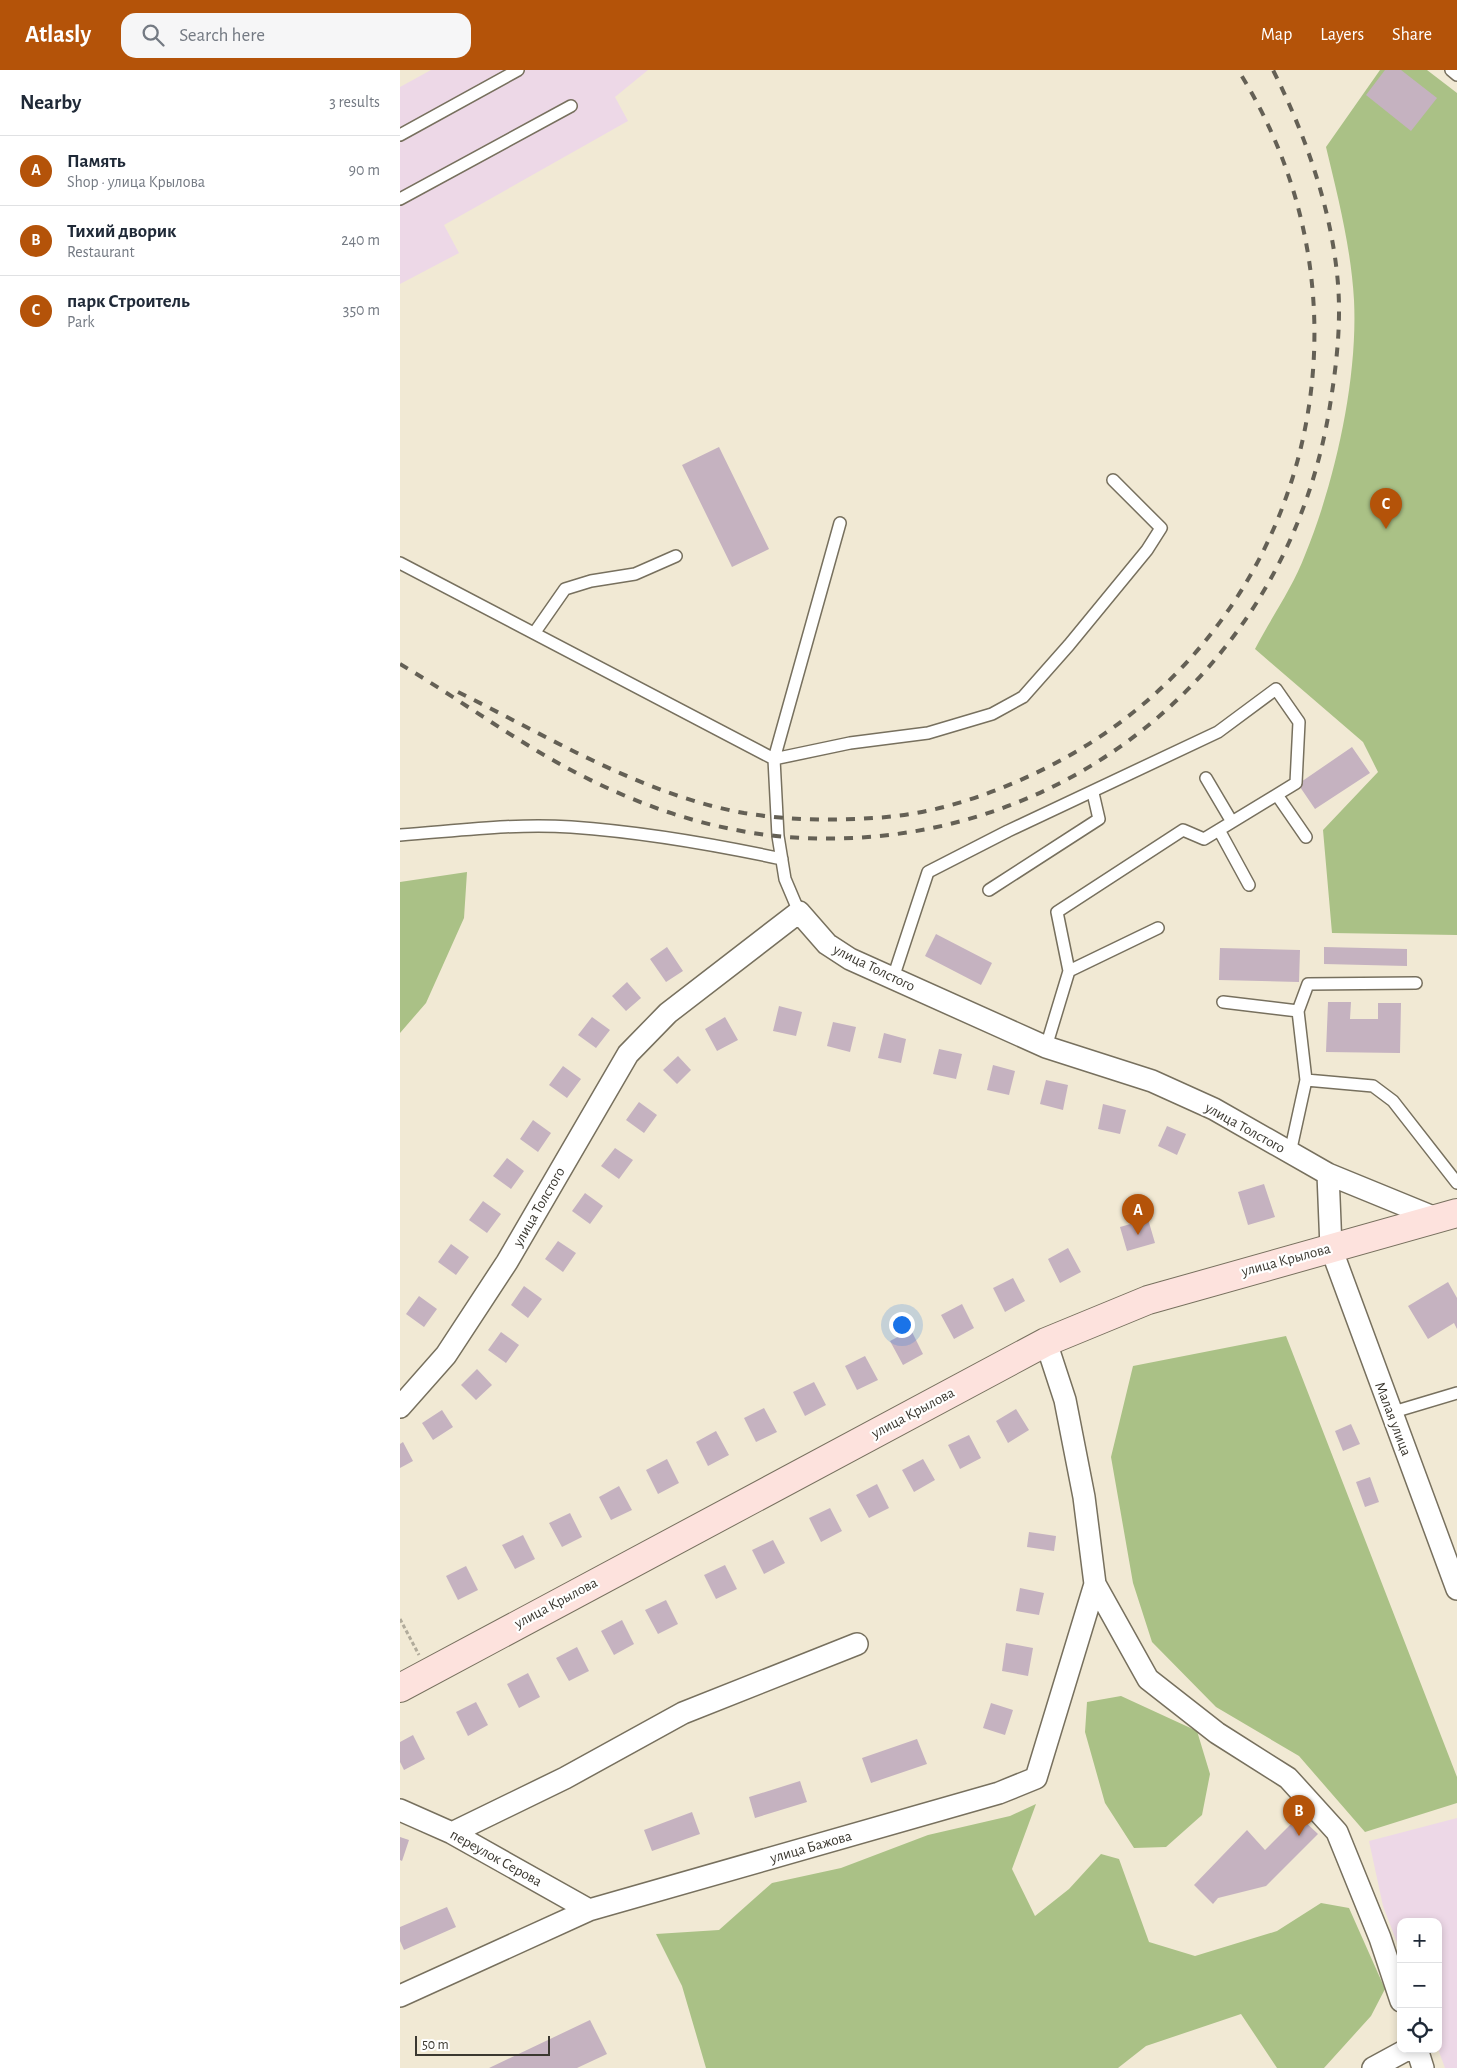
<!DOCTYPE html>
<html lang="en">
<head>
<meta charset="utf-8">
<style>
	body { margin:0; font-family:"Alegreya Sans",sans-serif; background:#f6f6f7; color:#1f2937 }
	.controls { position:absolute; right:15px; bottom:15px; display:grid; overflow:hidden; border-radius:10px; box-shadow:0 2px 8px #0003 }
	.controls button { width:45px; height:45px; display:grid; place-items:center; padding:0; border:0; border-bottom:1px solid #e0e1e3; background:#fff; color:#1f2937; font:25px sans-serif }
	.scale { position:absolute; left:15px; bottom:12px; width:135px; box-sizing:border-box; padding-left:5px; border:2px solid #3b3830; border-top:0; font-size:14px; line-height:18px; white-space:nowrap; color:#3b3830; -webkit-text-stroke:4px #fff; paint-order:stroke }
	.you { position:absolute; left:501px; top:1254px; width:18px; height:18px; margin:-12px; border:4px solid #fff; border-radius:50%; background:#1a73e8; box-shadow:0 0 0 8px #1a73e833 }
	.badge { display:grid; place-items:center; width:32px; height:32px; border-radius:50%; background:#b45309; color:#fff; font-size:16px; font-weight:700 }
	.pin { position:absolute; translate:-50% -41px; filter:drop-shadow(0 1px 2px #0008) }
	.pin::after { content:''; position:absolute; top:26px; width:18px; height:15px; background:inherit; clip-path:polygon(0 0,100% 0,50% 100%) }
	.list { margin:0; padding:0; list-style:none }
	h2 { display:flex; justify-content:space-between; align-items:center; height:65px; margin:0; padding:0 20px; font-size:21px }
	h2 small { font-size:16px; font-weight:400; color:#747a83 }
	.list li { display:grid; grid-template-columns:32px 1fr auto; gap:15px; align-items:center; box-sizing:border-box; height:70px; padding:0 20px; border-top:1px solid #e0e1e3 }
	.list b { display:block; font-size:19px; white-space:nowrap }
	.list p { margin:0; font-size:16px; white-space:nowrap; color:#747a83 }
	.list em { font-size:16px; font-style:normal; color:#747a83 }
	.icon { flex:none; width:28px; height:28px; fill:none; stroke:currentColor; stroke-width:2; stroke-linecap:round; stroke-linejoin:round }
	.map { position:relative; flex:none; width:1057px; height:1998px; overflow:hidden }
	header { display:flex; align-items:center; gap:30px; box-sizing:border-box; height:70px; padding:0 25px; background:#b45309; color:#fff }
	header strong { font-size:24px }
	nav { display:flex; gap:28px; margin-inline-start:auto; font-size:18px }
	.search { width:350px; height:45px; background:#f6f6f7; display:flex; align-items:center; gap:12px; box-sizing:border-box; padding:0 18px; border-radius:15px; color:#747a83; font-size:19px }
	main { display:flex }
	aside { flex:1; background:#fff }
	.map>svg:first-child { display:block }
	.industrial { fill:#edd8e7 }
	.green { fill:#aac186 }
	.building { fill:#c5b2c0 }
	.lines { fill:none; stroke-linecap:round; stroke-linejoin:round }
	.service-casing { stroke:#77705e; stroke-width:14 }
	.minor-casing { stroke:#77705e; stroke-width:24 }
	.secondary-casing { stroke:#77705e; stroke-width:30 }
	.path { stroke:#b1ab9b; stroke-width:3; stroke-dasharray:4 2.5; stroke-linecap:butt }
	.service { stroke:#fff; stroke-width:11 }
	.minor { stroke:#fff; stroke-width:21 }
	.secondary { stroke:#fde2dd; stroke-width:28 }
	.rail { stroke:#646055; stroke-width:4; stroke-dasharray:9 9; stroke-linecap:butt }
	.labels { text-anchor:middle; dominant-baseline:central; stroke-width:4.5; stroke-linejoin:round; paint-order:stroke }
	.street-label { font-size:15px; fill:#3b3830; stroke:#fff }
</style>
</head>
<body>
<header>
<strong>Atlasly</strong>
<div class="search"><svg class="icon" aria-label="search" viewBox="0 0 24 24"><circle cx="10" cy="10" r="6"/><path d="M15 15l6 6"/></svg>Search here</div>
<nav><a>Map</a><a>Layers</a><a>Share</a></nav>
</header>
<main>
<aside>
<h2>Nearby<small>3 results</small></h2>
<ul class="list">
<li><span class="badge">A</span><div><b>Память</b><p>Shop · улица Крылова</p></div><em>90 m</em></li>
<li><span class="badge">B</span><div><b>Тихий дворик</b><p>Restaurant</p></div><em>240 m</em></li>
<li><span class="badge">C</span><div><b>парк Строитель</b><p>Park</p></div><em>350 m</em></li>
</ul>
</aside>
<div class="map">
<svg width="1057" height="1998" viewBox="0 0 1057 1998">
	<rect width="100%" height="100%" fill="#f1e9d4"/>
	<path class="industrial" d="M 31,0 L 248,0 L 215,27 L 228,51 L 44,155 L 59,183 L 0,214 L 0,17 Z
		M 1057,1748 L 1057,1998 L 1045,1998 L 1038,1979 L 1038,1852 L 1001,1852 L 1001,1883 L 983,1836 L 969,1771 Z"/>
	<path class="green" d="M 980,0 L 1027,0 L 1057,23 L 1057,865 L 932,863 L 923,760 L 978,702 L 963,672 L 855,579 C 871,548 893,517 905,485 C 935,412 958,309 954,230 C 951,178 938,127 926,77 Z
		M 67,802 L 64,848 L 26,933 L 0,963 L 0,812 Z
		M 886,1266 L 1057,1707 L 1057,1733 L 965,1762 L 899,1686 L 816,1637 L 752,1572 L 733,1513 L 711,1387 L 733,1296 Z
		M 721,1626 L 797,1661 L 810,1704 L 802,1745 L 766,1777 L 734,1778 L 705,1733 L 685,1662 L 687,1632 Z
		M 636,1734 L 612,1799 L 635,1846 L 669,1819 L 701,1784 L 719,1789 L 749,1872 L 795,1886 L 877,1861 L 921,1833 L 949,1838 L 985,1919 L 971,1946 L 924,1998 L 877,1998 L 841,1944 L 746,1976 L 718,1998 L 306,1998 L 282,1916 L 256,1864 L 319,1860 L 372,1813 L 441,1798 L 528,1765 L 610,1746 Z"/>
	<path class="building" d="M 985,0 L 1001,0 L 1037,28 L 1011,61 L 966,25 Z
		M 319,377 L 369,479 L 332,497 L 282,395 Z
		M 952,677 L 970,703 L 915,739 L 898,714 Z
		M 536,864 L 592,893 L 581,915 L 525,886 Z
		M 267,877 L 283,901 L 266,912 L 250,889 Z
		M 924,877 L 1007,879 L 1007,896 L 924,894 Z
		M 820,878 L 900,880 L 899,912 L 819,910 Z
		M 227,912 L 241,928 L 226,941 L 212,926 Z
		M 928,932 L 951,932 L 950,949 L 978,949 L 978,933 L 1001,933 L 1000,983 L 926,982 Z
		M 379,936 L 402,942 L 396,966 L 373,961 Z
		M 192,947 L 210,960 L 196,978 L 178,965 Z
		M 325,947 L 338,970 L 317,981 L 305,959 Z
		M 433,952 L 456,957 L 450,982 L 427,976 Z
		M 484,963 L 506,969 L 501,993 L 478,988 Z
		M 539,979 L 562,984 L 556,1009 L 533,1004 Z
		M 278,986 L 291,1000 L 277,1014 L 263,1000 Z
		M 593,995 L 615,1001 L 609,1025 L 587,1020 Z
		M 163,996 L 181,1009 L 167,1028 L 149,1015 Z
		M 646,1010 L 668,1015 L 663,1040 L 640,1034 Z
		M 239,1032 L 257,1045 L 244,1063 L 226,1050 Z
		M 703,1034 L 726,1040 L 720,1064 L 698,1059 Z
		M 133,1050 L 151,1063 L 138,1082 L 120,1069 Z
		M 767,1056 L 786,1064 L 777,1085 L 758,1076 Z
		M 215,1078 L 233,1090 L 219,1109 L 201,1096 Z
		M 107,1088 L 124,1101 L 111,1119 L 93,1106 Z
		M 864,1114 L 875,1147 L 848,1155 L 838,1122 Z
		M 185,1123 L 203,1136 L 190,1154 L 172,1141 Z
		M 83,1131 L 101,1144 L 87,1163 L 69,1150 Z
		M 748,1149 L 755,1173 L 727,1181 L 720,1157 Z
		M 158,1171 L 176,1183 L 163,1202 L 145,1189 Z
		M 51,1174 L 69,1187 L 56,1205 L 38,1192 Z
		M 668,1178 L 681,1202 L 660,1213 L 648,1189 Z
		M 613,1208 L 625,1231 L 605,1242 L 593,1218 Z
		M 1048,1212 L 1057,1228 L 1057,1259 L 1054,1253 L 1028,1269 L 1008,1236 Z
		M 124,1216 L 142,1229 L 128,1248 L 111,1235 Z
		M 19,1226 L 37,1239 L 24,1257 L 6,1244 Z
		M 562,1234 L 574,1258 L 554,1269 L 541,1245 Z
		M 511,1260 L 523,1284 L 503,1295 L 490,1271 Z
		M 101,1262 L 119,1275 L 106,1293 L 88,1280 Z
		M 465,1286 L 478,1310 L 457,1320 L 445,1296 Z
		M 77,1299 L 92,1315 L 76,1330 L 61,1315 Z
		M 414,1312 L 426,1335 L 405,1346 L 393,1322 Z
		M 364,1338 L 377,1362 L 356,1372 L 344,1348 Z
		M 616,1339 L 629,1360 L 608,1373 L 596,1351 Z
		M 42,1340 L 53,1357 L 33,1370 L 22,1353 Z
		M 951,1354 L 960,1374 L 943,1381 L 935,1361 Z
		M 316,1361 L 329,1385 L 308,1396 L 296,1372 Z
		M 569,1365 L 581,1388 L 560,1399 L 548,1375 Z
		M 3,1372 L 13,1391 L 0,1398 L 0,1374 Z
		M 267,1389 L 279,1413 L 258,1424 L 246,1400 Z
		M 523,1389 L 535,1410 L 514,1422 L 502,1400 Z
		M 970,1407 L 979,1432 L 965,1437 L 956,1412 Z
		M 477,1414 L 489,1438 L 469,1448 L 456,1425 Z
		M 219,1416 L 232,1440 L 211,1450 L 199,1427 Z
		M 430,1438 L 442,1461 L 421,1472 L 409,1448 Z
		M 170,1443 L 182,1467 L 162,1477 L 149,1453 Z
		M 629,1462 L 656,1466 L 654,1481 L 627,1477 Z
		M 123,1465 L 135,1489 L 115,1499 L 102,1475 Z
		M 373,1470 L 385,1493 L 364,1504 L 352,1480 Z
		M 325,1495 L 337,1519 L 316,1529 L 304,1505 Z
		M 66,1496 L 78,1520 L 58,1530 L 46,1506 Z
		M 620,1518 L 644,1523 L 639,1545 L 616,1541 Z
		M 266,1530 L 278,1554 L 258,1564 L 245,1540 Z
		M 222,1550 L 234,1574 L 214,1585 L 201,1561 Z
		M 606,1573 L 633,1578 L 628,1606 L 602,1601 Z
		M 177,1577 L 189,1601 L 169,1611 L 156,1588 Z
		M 128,1603 L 140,1627 L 119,1638 L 107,1614 Z
		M 76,1632 L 88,1655 L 68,1666 L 56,1642 Z
		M 591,1633 L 613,1640 L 605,1665 L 583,1658 Z
		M 13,1665 L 25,1689 L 4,1700 L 0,1692 L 0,1672 Z
		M 517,1669 L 527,1694 L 471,1713 L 462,1688 Z
		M 400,1711 L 407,1732 L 355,1748 L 349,1727 Z
		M 292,1742 L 300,1764 L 252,1781 L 244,1760 Z
		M 899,1746 L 918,1764 L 866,1816 L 818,1828 L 813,1834 L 794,1815 L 847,1760 L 865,1780 Z
		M 0,1767 L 9,1770 L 2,1791 L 0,1790 Z
		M 47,1837 L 56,1857 L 4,1880 L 0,1871 L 0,1857 Z
		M 190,1950 L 207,1984 L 177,1998 L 89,1998 Z"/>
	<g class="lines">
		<g class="service-casing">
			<path id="service" d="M 1051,0 L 1057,5
				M 0,65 L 118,0
				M 0,129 L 171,36
				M 0,493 L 374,689 L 450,673 L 528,663 L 592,644 L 623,627 L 669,575 L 747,480 L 761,458 L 713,410
				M 135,562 L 165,519 L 191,511 L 235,504 L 276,486
				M 806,708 L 832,752
				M 877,725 L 906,767
				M 819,760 L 849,815
				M 0,765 C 56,761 114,753 171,757 C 242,762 312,774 382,789
				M 589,820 L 699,749 L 693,723
				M 399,842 L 385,809 L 378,766 L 374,689 L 440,453
				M 669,901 L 758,858
				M 493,908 L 528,802 L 608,761 L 818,662 L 876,619 L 899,652 L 896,713 L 804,769 L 783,760 L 657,842 L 669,901 L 646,977
				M 823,932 L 898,941
				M 906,1010 L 973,1016 L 993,1031 L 1057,1113
				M 890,1083 L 906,1010 L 898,941 L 908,914 L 1016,913
				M 990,1343 L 1057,1323"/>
		</g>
		<g class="minor-casing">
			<path id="minor" d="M 928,1104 L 931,1178 L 1057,1519
				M 646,1272 L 665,1330 L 684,1427 L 695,1514 L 748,1609 L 817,1663 L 888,1708 L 937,1762 L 980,1868 L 1001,1931
				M 0,1337 L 46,1285 L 107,1192 L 228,984 L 268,943 L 399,842 L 427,874 L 450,889 L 646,977 L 752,1011 L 814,1039 L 928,1104 L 1038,1149
				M 0,1740 L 52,1763 L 189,1840
				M 52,1763 L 165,1708 L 283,1643 L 457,1574
				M 0,1926 L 189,1840 L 599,1723 L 636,1708 L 695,1514
				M 1017,1979 L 1023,1998
				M 973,1998 L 1008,1979"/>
		</g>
		<g class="secondary-casing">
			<path id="secondary" d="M 0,1618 L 646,1272 L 748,1230 L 1057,1143"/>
		</g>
		<path class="path" d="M 0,1549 L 19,1585"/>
		<use href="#service" class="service"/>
		<use href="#minor" class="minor"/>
		<use href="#secondary" class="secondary"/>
		<path class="rail" d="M 0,594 C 49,623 95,656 144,685 C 216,727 293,757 376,766 C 652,793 891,603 931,329 C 937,291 941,252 938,214 C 932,140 906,66 873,0
			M 58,622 C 149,667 243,725 344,743 C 386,750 431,751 473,748 C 533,745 592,725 646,698 C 906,568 992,244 838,0"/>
	</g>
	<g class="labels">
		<g class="street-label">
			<text transform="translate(474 898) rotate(26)">улица Толстого</text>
			<text transform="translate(845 1058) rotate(29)">улица Толстого</text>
			<text transform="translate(139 1137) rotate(-60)">улица Толстого</text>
			<text transform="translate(886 1190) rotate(-15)">улица Крылова</text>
			<text transform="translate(513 1343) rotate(-28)">улица Крылова</text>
			<text transform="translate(993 1349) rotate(69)">Малая улица</text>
			<text transform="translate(156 1533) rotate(-28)">улица Крылова</text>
			<text transform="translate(411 1777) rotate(-16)">улица Бажова</text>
			<text transform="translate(96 1788) rotate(29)">переулок Серова</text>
		</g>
	</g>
</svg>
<div class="controls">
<button>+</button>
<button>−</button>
<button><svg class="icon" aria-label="locate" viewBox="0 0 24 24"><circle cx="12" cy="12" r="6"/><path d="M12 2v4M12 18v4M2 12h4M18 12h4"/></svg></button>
</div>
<div class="scale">50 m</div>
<div class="you"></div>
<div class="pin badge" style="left:738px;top:1165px">A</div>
<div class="pin badge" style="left:899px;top:1766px">B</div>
<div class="pin badge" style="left:986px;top:459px">C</div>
</div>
</main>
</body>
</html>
